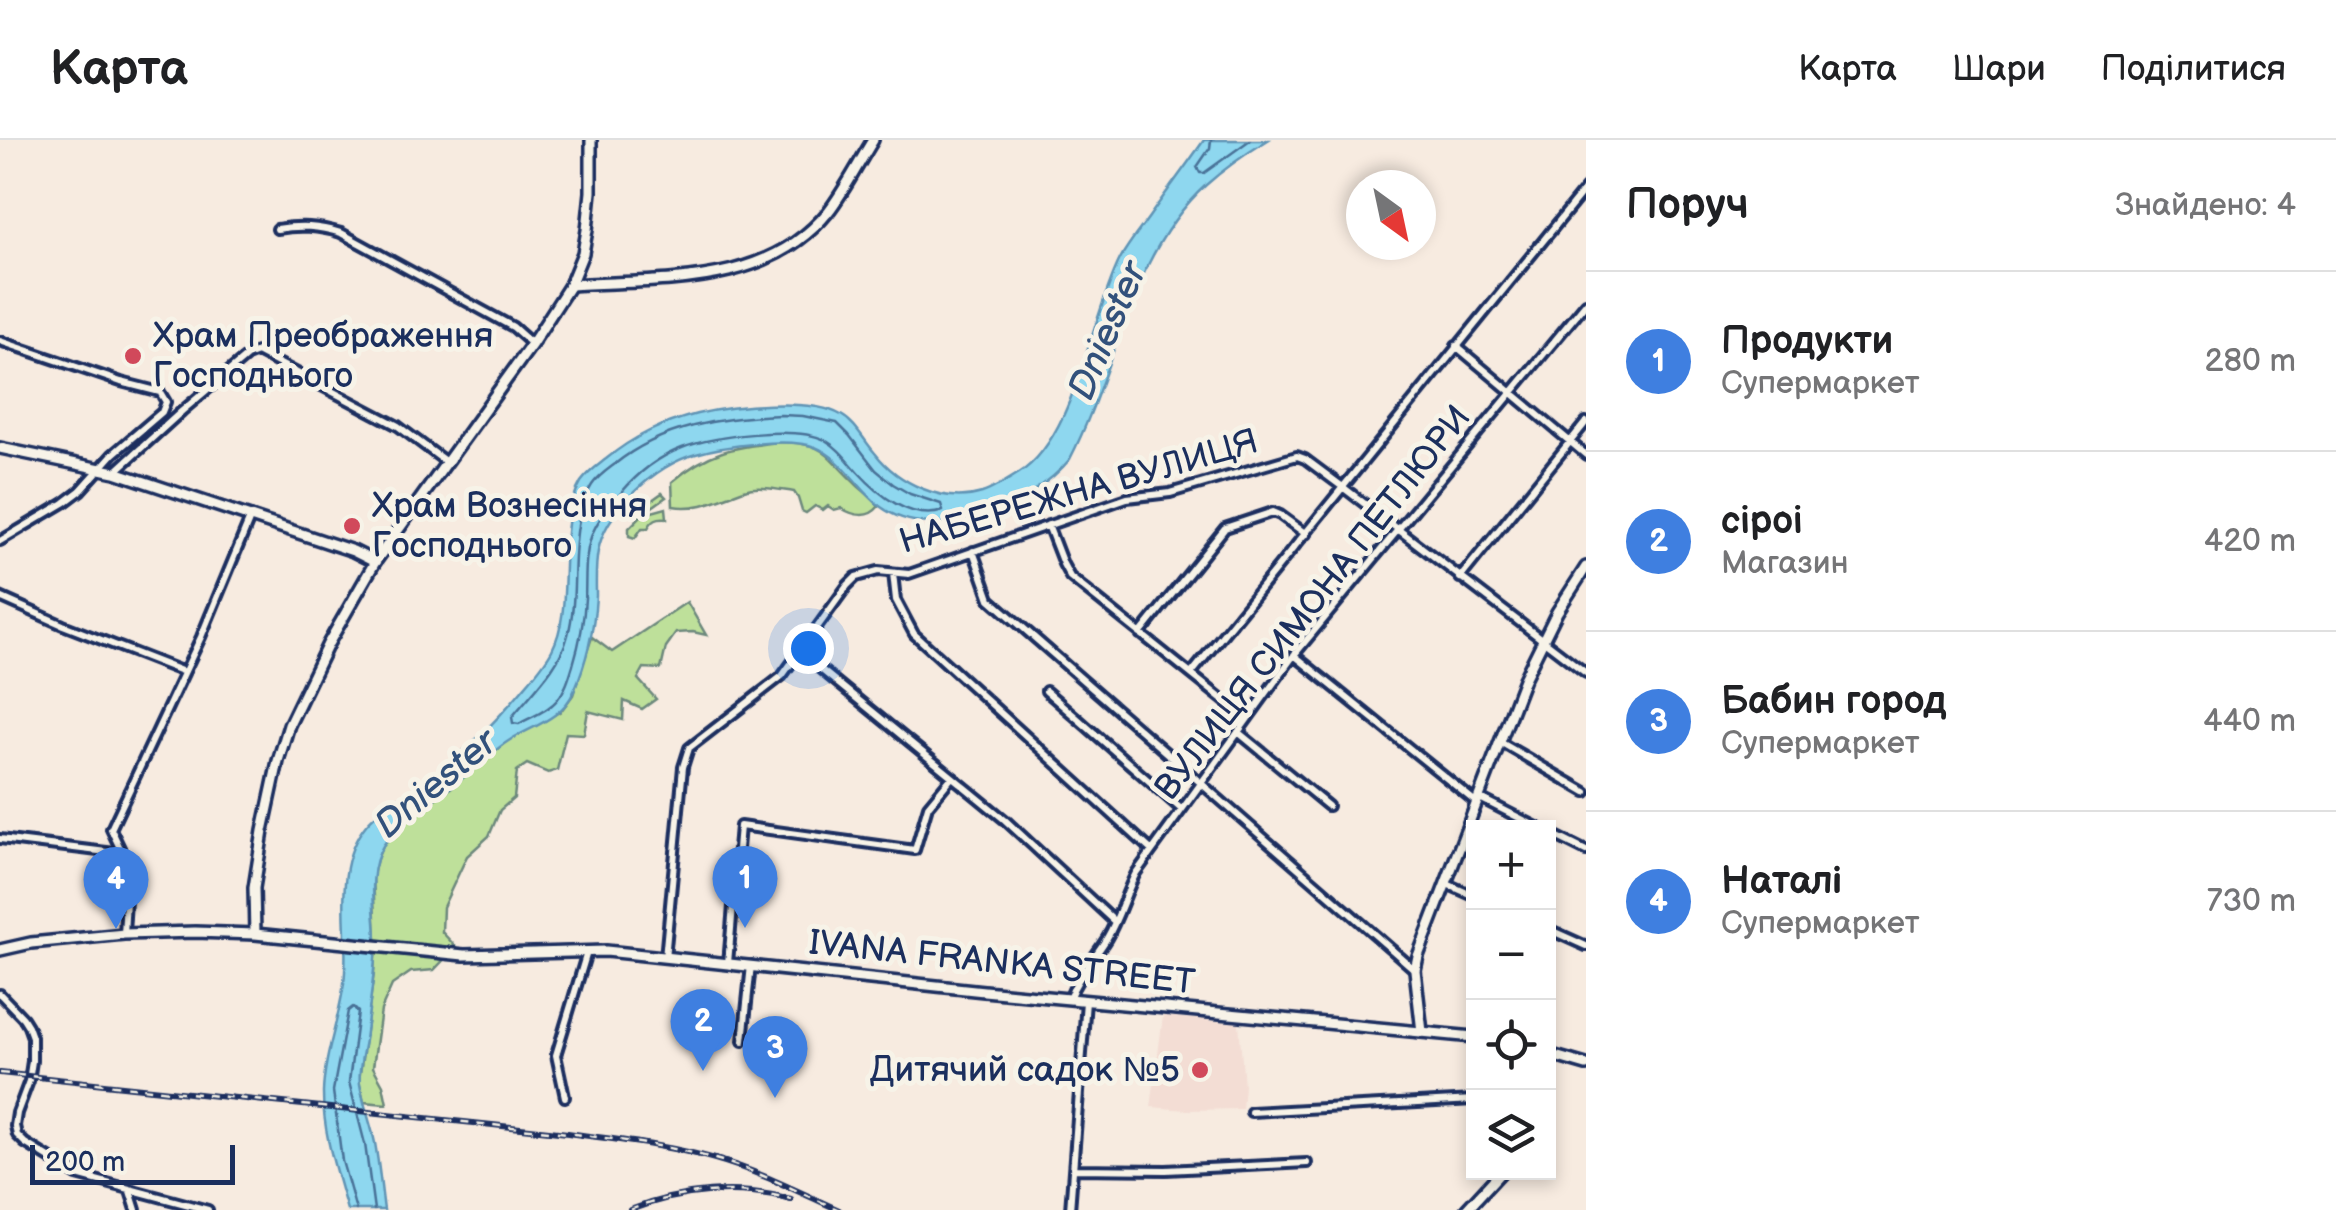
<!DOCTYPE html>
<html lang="uk">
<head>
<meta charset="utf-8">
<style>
	body { margin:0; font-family:"Balsamiq Sans",sans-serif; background:#f2f2f2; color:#202124 }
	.controls { position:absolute; right:30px; bottom:30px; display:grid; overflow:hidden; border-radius:0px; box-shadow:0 5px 15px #0003 }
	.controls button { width:90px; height:90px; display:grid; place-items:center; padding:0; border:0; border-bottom:2px solid #e0e0e0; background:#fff; color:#202124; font:50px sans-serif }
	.compass { position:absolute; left:1346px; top:30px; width:90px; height:90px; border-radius:50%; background:#fff; box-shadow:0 5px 15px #0003; rotate:147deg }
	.scale { position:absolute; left:30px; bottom:25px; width:205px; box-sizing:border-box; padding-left:10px; border:5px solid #1b2f5e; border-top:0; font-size:28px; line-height:35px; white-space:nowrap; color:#1b2f5e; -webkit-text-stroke:8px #f7f3e8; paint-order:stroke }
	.you { position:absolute; left:808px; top:508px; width:35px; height:35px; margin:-25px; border:8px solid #fff; border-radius:50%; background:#1a73e8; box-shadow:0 0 0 15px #1a73e833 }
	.badge { display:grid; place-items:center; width:65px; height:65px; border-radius:50%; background:#7c3aed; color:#fff; font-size:32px; font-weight:700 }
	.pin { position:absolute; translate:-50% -82px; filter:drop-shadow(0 2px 5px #0008) }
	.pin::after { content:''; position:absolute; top:52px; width:35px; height:30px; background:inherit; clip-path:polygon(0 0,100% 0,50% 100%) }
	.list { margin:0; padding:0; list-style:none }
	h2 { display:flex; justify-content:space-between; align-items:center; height:130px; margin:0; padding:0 40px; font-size:42px }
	h2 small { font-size:32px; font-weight:400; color:#757577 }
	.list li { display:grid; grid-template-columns:65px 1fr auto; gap:30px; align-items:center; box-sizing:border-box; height:180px; padding:0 40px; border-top:2px solid #e0e0e0 }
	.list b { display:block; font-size:38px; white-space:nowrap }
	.list p { margin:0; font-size:32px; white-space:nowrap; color:#757577 }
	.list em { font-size:32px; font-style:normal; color:#757577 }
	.icon { flex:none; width:55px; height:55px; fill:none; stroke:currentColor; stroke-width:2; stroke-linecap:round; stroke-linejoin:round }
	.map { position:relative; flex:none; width:1586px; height:1070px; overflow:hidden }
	header { display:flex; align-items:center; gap:60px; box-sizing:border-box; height:140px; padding:0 50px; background:#fff; border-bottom:2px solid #e0e0e0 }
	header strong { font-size:48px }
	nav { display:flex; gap:55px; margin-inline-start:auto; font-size:35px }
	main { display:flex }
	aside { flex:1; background:#fff }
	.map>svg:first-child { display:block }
	.built { fill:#f3ddd4 }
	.green { fill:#bee09a; stroke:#6c887c; stroke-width:2.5 }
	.water { fill:#8ed7ef; stroke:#6094b5; stroke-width:2.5 }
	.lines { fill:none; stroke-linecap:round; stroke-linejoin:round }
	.shore { stroke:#497298; stroke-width:2.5 }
	.minor-casing { stroke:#1b2f5e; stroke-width:14 }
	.tertiary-casing { stroke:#1b2f5e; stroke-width:16 }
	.secondary-casing { stroke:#1b2f5e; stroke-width:16 }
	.minor { stroke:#f7f3e8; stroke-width:6 }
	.tertiary { stroke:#f7f3e8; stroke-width:9 }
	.secondary { stroke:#f7f3e8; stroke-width:9 }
	.rail-casing { stroke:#1b2f5e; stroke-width:6 }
	.rail { stroke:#f7f3e8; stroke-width:2.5; stroke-dasharray:8; stroke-linecap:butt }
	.poi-dot { fill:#d1495b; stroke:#f7f3e8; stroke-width:4 }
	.labels { text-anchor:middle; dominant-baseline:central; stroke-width:10; stroke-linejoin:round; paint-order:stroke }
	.poi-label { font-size:35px; fill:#1b2f5e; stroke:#f7f3e8; text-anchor:start }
	.street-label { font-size:35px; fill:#1b2f5e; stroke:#f7f3e8 }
	.water-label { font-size:38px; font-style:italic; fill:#32517b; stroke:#f7f3e8 }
</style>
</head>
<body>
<header>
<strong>Карта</strong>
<nav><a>Карта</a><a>Шари</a><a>Поділитися</a></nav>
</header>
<main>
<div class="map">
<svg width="1586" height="1070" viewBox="0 0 1586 1070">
	<rect width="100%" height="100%" fill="#f7ebe0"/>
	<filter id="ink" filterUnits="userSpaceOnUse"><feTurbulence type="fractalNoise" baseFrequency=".01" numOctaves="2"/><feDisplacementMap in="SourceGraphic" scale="20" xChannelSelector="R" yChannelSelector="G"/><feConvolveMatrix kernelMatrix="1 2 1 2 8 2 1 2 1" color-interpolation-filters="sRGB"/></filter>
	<g filter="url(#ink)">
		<path class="built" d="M 1163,876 L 1239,883 L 1244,946 L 1242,969 L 1186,970 L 1151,967 Z"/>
		<path class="green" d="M 779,302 C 827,303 824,314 855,343 C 863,351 872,357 879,366 C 869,379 854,376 841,368 L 834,370 L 828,366 L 823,370 L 815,366 L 806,373 L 802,371 L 798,358 L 794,352 C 779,350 759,345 744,350 C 721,358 698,371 673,366 L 672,342 C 708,311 733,307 779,302 Z
			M 662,353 L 666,357 L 641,375 L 666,368 L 667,378 C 657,377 653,379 648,388 L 642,388 L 635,398 L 629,396 L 629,388 L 641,376 L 634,373 Z
			M 687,462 L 706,495 L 693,492 L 676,493 L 666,507 L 661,529 L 644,528 L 638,539 L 656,559 L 642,569 L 624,561 L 623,580 L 588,571 L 584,594 L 566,593 L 557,630 L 548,633 L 527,624 L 517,631 L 514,658 L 500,670 L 489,696 L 467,716 L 443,767 L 442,792 L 456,807 L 434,830 L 411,832 L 392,845 L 381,870 L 373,927 L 383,945 L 387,964 L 364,962 L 359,941 L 374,833 L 376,801 L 373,735 L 377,719 L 383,705 L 408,677 L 448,650 L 507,601 L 561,571 L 573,555 L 592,497 L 612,512 Z"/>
		<path class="water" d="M 1204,0 L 1268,0 C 1247,13 1225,28 1206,45 C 1129,115 1116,230 1070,319 C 1033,365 935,407 881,367 C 859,350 841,317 815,307 C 789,297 723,306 696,314 C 656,325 606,370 598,411 C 595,426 596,441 596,456 C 594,489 587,521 574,551 C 563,578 533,586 510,600 C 495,609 482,622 469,633 C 443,655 400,678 383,706 C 366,733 376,771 376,802 C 375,835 369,867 365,900 C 363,913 358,930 360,944 C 363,964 371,983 375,1003 C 379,1025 381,1048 384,1070 L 347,1070 C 336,1031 323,994 323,953 C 324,916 339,880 344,843 C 351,793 330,729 366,685 C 382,666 408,654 428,639 C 465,612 492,586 521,551 C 532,538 544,525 552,510 C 565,485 564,453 565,426 C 566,399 567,366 581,342 C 588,332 597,326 606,319 C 634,296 662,283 697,274 C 731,266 811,257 841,275 C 856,283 864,301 875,313 C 898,343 943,365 982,353 C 994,349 1008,340 1019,333 C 1075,298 1090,179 1120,119 C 1128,104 1139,91 1149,77 C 1167,51 1186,26 1204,0 Z"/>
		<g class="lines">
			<path class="shore" d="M 1211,0 L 1210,8 L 1197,27 L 1200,33 L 1204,33 L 1250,0
				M 781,275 L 803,276 L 837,283 L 849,295 L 876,330 L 893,344 L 910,354 L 941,364 L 943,371 C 911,382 878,354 858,332 C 847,320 839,308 825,300 C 795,285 714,296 682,308 C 658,317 637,334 621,353 C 609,366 597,380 591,397 C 584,417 586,437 585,458 C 584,482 580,502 573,525 C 569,537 566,550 557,560 C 548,571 531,577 519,584 L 513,583 L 512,577 C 532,552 560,527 568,495 C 578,457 571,418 579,380 C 582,368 585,355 592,345 C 598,336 607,330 615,324 C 662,286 722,277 781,275 Z
				M 356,1070 L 342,1021 L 333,951 L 348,871 L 353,867 L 358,872 L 349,942 L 365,1004 L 374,1070"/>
			<g class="minor-casing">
				<path id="minor" d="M 277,89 C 300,85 318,86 341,93 L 513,187 L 532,204
					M 0,201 L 121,242 L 160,252 L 166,262 L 162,272 L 113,314 L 80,351 L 64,363 L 0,401
					M 1456,206 L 1586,315
					M 116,331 L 182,271 L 247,216 L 257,212 L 398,286 L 446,322
					M 1048,385 L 1063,424 L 1070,437 L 1247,579
					M 973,411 L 990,459 L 1414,829
					M 893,433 L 896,460 L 914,494 L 1151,710
					M 1460,438 L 1586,282
					M 0,457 L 63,485 L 184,532
					M 1140,494 L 1225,388 L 1273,372 L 1280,375 L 1306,394
					M 801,513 L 1005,680 L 1115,782
					M 1294,515 L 1477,663
					M 1191,534 L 1586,48
					M 1046,551 L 1181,669
					M 1238,592 L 1328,666
					M 1500,602 L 1586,652
					M 1480,658 L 1539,688
					M 1548,692 L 1586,711
					M 0,699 L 123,714
					M 1447,744 L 1474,756
					M 1548,789 L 1586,806
					M 124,794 L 128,725 L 111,689 L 201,497 L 251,376
					M 665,818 L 683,627 L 689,608 L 782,536 L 847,446 L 856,437 L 878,431 L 909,434 L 1127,358 L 1170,353 L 1297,316 L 1305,319 L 1344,348 L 1586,533
					M 728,823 L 740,686 L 915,710 L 928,666 L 952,637
					M 0,854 L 23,878 L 28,886 L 32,897 L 32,921 L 29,941 L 17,973 L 15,986 L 17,995 L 25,1003 L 77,1035 L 208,1070
					M 1069,859 C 1078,835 1094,819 1107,798 C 1119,778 1125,754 1136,733 L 1294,515 L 1586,163
					M 743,901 L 751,825
					M 565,957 L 556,915 L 587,812
					M 1251,972 L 1474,960
					M 1074,1029 L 1166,1030 L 1307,1023
					M 130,1051 L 136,1070
					M 1070,1070 L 1086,861"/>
			</g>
			<g class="tertiary-casing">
				<path id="tertiary" d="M 570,145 C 658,139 766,149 828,72 C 845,50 858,24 873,0
					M 0,308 L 115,332 L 353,411 L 375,422
					M 1422,892 L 1415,830 L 1418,816 L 1524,539 L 1557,472 L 1586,427"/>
			</g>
			<g class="secondary-casing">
				<path id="secondary" d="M 255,794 L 254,748 L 263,691 L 278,621 L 289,585 L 328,504 L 375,422 L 532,204 L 570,145 L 583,113 L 587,90 L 591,52 L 591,0
					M 0,810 L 31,803 L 124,794 L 195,792 L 255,794 L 464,815 L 606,811 L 984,851 L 1474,897
					M 1548,914 L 1586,925
					M 1466,1070 L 1501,1032"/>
			</g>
			<use href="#minor" class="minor"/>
			<use href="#tertiary" class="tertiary"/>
			<use href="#secondary" class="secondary"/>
			<g class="rail-casing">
				<path id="rail" d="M 0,933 L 568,993 C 618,1000 667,1005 715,1019 C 758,1031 799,1052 839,1070
					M 630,1070 C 681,1050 738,1045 791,1059"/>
			</g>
			<use href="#rail" class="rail"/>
		</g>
	</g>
	<g class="poi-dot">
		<circle cx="133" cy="216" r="10"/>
		<circle cx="352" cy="386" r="10"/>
		<circle cx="1200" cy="930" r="10"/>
	</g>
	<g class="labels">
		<g class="poi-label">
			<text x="153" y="196">Храм Преображення<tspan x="153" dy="40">Господнього</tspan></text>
			<text x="372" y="366">Храм Вознесіння<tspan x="372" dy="40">Господнього</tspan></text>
			<text x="1180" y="930" text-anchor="end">Дитячий садок №5</text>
		</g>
		<g class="street-label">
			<text transform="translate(1079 352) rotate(-16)">НАБЕРЕЖНА ВУЛИЦЯ</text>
			<text transform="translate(1313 463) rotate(-52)">ВУЛИЦЯ СИМОНА ПЕТЛЮРИ</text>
			<text transform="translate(1002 823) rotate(6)">IVANA FRANKA STREET</text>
		</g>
		<g class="water-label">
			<text transform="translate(1108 191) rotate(-67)">Dniester</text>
			<text transform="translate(436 644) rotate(-40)">Dniester</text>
		</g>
	</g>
</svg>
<div class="controls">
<button>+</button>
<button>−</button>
<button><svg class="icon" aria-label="locate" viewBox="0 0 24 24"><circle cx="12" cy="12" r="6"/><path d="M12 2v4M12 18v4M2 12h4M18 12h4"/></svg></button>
<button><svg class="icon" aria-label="layers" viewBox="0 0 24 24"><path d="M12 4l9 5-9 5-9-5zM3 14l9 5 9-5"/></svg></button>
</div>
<svg class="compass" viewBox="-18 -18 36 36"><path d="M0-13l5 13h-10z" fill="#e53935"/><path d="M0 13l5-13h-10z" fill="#757577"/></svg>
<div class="scale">200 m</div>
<div class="you"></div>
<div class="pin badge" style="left:745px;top:788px;background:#3f7fe0">1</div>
<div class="pin badge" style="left:703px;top:931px;background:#3f7fe0">2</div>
<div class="pin badge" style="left:775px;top:958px;background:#3f7fe0">3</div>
<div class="pin badge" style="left:116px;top:789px;background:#3f7fe0">4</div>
</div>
<aside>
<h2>Поруч<small>Знайдено: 4</small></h2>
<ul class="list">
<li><span class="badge" style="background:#3f7fe0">1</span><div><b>Продукти</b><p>Супермаркет</p></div><em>280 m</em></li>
<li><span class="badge" style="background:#3f7fe0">2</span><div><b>сіроі</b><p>Магазин</p></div><em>420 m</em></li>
<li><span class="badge" style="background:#3f7fe0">3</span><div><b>Бабин город</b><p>Супермаркет</p></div><em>440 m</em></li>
<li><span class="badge" style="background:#3f7fe0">4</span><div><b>Наталi</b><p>Супермаркет</p></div><em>730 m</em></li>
</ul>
</aside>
</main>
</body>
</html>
